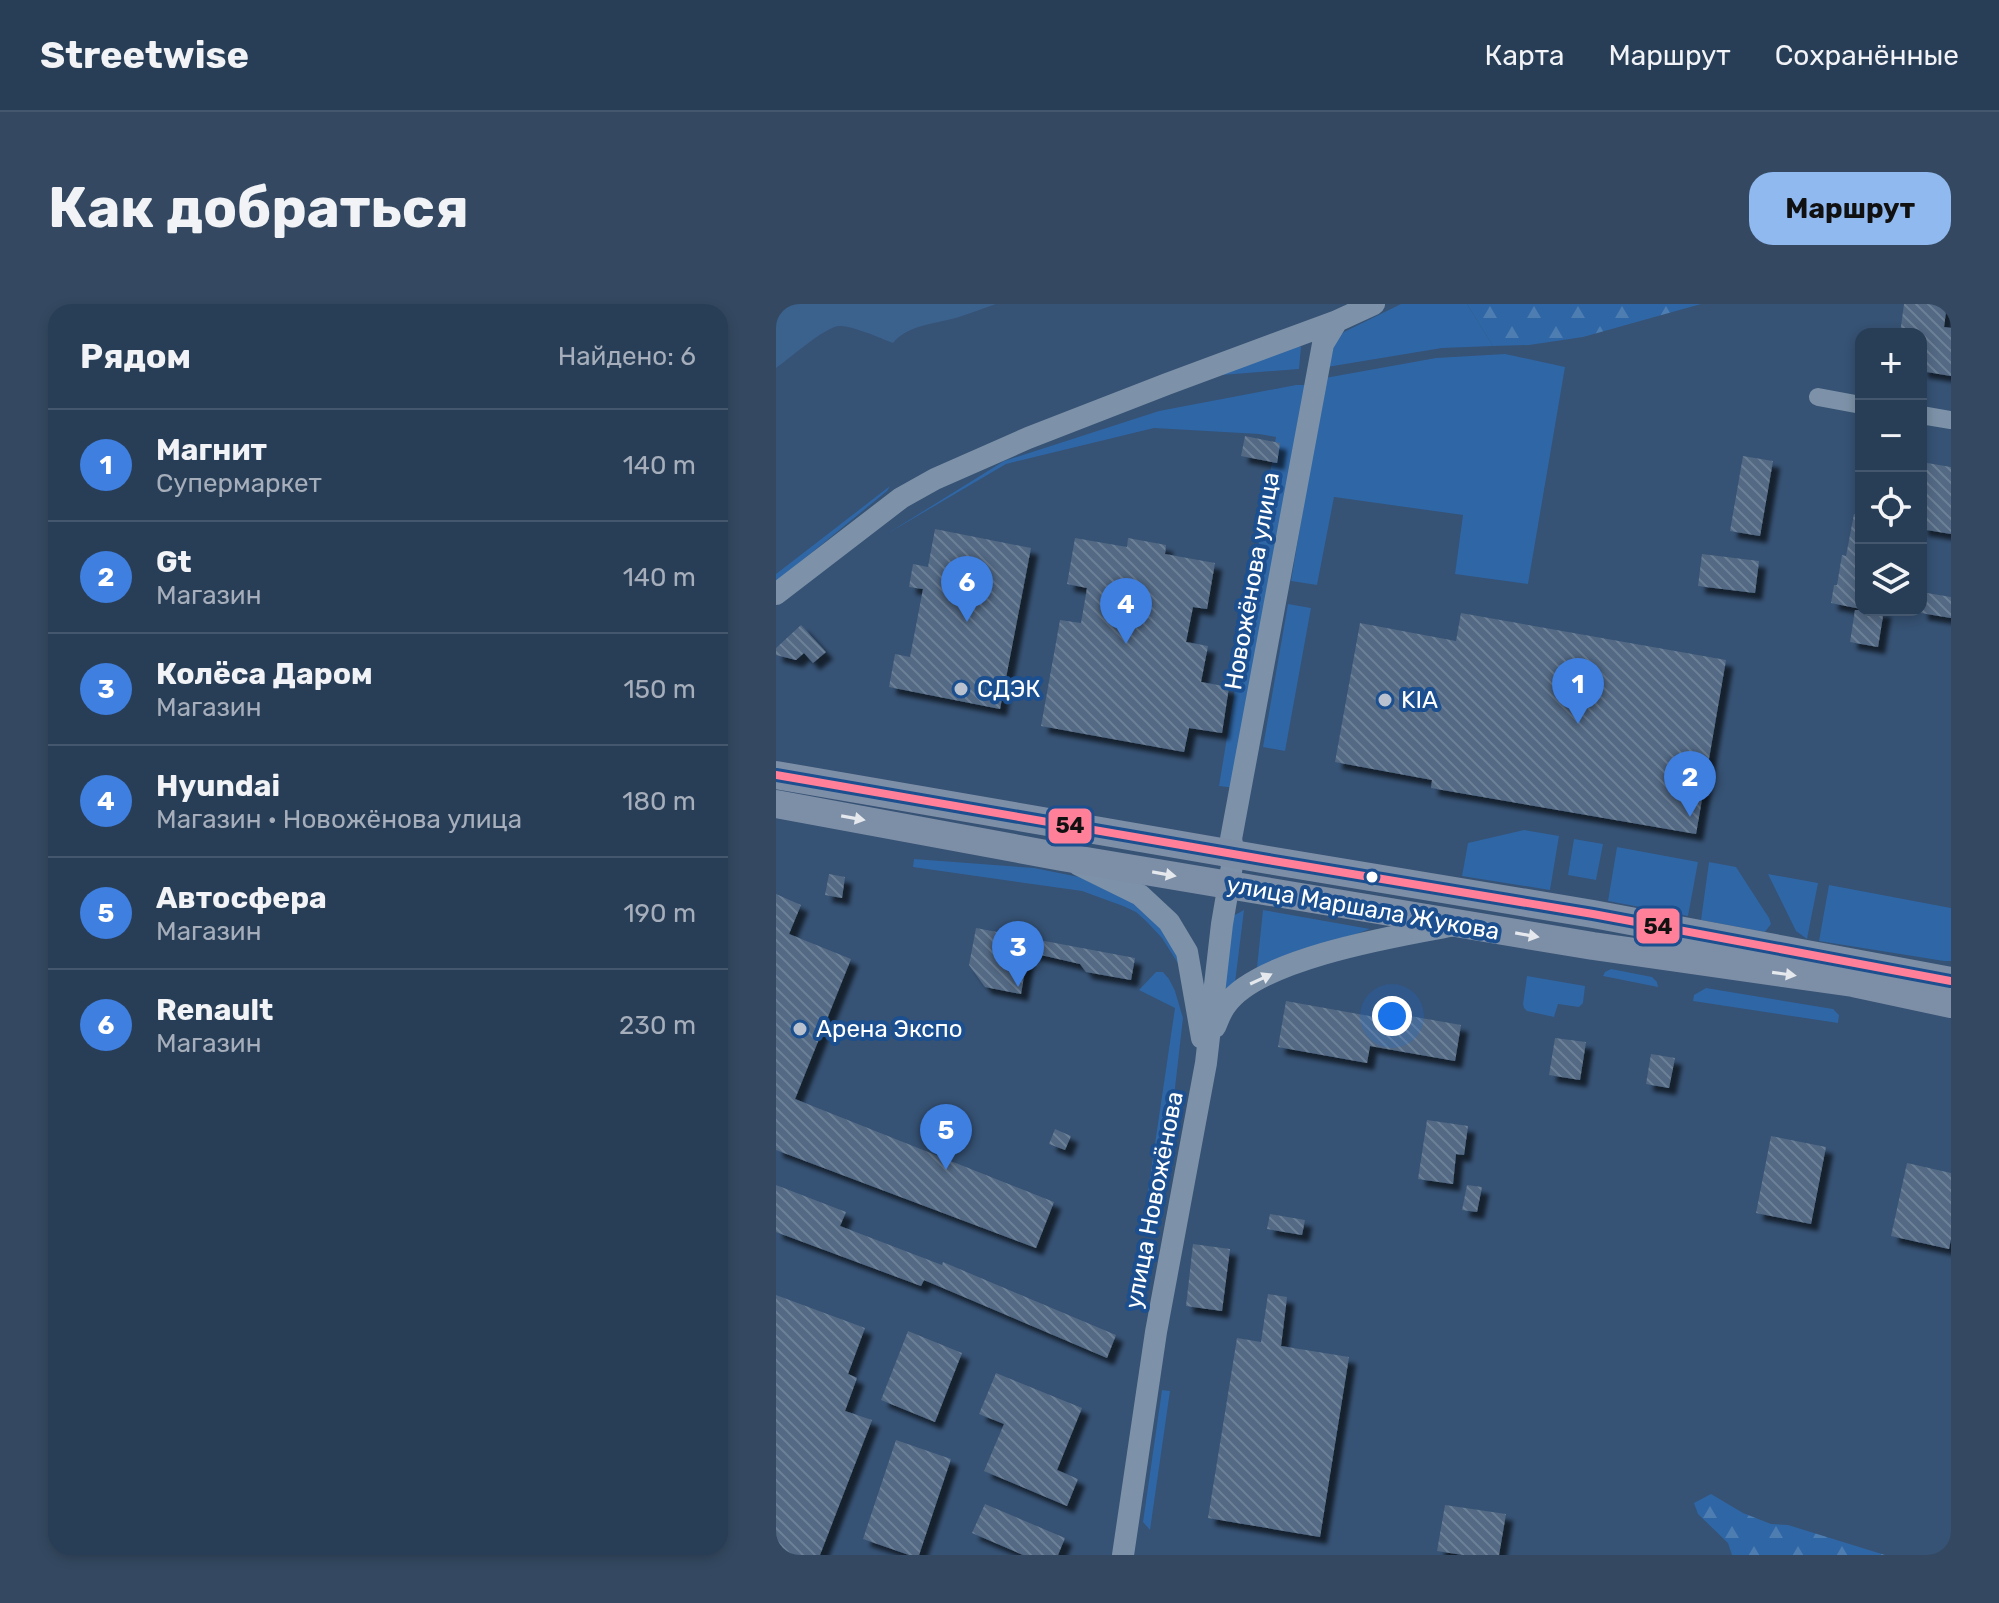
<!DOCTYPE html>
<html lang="ru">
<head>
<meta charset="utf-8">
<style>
	body { margin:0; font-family:Rubik,sans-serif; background:#344961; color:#f1f3f6 }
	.controls { position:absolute; right:24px; top:24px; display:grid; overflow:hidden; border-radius:16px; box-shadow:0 4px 12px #0003 }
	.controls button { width:72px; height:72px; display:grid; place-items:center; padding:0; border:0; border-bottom:2px solid #44576d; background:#283e57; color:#f1f3f6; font:40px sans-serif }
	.you { position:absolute; left:616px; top:712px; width:28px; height:28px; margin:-20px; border:6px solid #fff; border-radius:50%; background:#1a73e8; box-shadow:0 0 0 12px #1a73e833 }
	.badge { display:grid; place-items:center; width:52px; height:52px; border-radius:50%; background:#90b9f0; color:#fff; font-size:26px; font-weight:700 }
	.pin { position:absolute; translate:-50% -66px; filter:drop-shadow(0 2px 4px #0008) }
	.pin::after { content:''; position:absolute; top:42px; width:28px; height:24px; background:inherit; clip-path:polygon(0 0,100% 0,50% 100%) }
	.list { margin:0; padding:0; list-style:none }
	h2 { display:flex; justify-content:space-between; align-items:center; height:104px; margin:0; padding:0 32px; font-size:34px }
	h2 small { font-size:26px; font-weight:400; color:#a5aeba }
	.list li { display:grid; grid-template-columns:52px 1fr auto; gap:24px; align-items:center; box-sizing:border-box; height:112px; padding:0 32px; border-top:2px solid #44576d }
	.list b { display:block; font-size:30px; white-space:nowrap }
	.list p { margin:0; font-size:26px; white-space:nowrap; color:#a5aeba }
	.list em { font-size:26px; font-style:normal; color:#a5aeba }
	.icon { flex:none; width:44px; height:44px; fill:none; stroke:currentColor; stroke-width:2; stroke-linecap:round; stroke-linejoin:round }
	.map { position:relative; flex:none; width:1175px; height:1251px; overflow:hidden; border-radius:24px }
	header { display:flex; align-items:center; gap:48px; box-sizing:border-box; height:112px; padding:0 40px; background:#283e57; border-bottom:2px solid #44576d }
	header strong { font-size:38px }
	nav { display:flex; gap:44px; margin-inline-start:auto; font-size:28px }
	.intro { display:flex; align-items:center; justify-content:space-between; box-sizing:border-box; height:192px; padding:0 48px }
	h1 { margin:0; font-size:56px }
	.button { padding:20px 36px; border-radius:24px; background:#90b9f0; color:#111; font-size:28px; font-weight:700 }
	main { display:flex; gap:48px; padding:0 48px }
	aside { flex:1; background:#283e57; border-radius:24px; box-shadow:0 4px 12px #0003 }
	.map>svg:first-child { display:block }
	.grass { fill:#2f66a5 }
	.forest { fill:url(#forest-firs) }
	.water { fill:#3b618d }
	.building { fill:url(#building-back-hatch); filter:url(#shadow) }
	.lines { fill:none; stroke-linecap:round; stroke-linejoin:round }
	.minor { stroke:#7d92a8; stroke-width:18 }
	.tertiary { stroke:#7d92a8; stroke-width:22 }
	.primary { stroke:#7d8ea7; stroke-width:28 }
	.bus-1-casing { stroke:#1b4f8f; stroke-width:14 }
	.bus-1 { stroke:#ff8098; stroke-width:8 }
	.oneway { fill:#e5e8ed }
	.oneway2 { fill:#e5e9ee }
	.poi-dot { fill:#b9c2ce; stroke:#1b4f8f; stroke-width:3 }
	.bus-dot { fill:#fff; stroke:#1b4f8f; stroke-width:3 }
	.labels { text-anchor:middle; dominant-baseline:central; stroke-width:8; stroke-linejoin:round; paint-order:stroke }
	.street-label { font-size:24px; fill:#fff; stroke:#1b4f8f }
	.poi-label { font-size:24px; fill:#fff; stroke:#1b4f8f; text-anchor:start }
	.line-badge { stroke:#1b4f8f; stroke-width:3 }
	.pale-badge-label { font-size:22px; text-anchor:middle; font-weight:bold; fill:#111 }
</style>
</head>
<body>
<header>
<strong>Streetwise</strong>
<nav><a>Карта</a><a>Маршрут</a><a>Сохранённые</a></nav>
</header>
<div class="intro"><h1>Как добраться</h1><a class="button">Маршрут</a></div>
<main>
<aside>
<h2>Рядом<small>Найдено: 6</small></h2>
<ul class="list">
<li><span class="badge" style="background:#3f7fe0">1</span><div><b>Магнит</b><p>Супермаркет</p></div><em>140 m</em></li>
<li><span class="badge" style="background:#3f7fe0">2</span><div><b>Gt</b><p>Магазин</p></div><em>140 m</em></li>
<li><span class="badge" style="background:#3f7fe0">3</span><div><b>Колёса Даром</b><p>Магазин</p></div><em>150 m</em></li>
<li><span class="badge" style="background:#3f7fe0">4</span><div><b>Hyundai</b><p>Магазин · Новожёнова улица</p></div><em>180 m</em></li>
<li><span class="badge" style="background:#3f7fe0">5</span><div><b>Автосфера</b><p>Магазин</p></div><em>190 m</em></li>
<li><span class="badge" style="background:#3f7fe0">6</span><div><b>Renault</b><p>Магазин</p></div><em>230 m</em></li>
</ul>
</aside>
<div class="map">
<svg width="1175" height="1251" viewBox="0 0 1175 1251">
	<defs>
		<pattern id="forest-firs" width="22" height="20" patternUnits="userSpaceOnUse" patternTransform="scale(2)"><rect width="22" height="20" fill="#2f66a5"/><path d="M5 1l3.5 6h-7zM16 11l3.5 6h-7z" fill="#4e7db2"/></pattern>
		<pattern id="building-back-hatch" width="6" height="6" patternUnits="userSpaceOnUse" patternTransform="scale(2)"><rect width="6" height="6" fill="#526984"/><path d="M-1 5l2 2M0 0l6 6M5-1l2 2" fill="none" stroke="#6c8096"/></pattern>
		<filter id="shadow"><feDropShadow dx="7" dy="7" stdDeviation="2" flood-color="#0009"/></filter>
	</defs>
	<rect width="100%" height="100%" fill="#365274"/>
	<path class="grass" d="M 625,0 L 691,0 L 717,42 L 666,44 L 551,63 L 557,37 L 568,28 Z
		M 520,40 L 525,43 L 523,65 L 433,72 Z
		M 729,50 L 789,63 L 752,280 L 679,270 L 687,211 L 558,193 L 541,281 L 515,277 L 549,74 L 660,54 Z
		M 520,81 L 531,81 L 459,484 L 443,482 L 500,133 L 483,130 L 378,124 L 230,160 L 109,231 L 228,157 L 383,107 Z
		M 114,182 L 111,187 L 0,278 L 0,270 Z
		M 512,300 L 535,304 L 509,447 L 487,443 Z
		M 748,526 L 783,532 L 774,586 L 686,572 L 692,539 Z
		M 798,535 L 827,540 L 820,576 L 792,571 Z
		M 841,543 L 922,558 L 912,612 L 832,597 Z
		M 138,555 L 258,564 L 318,576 L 362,595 L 408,652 L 403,661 L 386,634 L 370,617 L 360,608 L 347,602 L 306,587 L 137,563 Z
		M 933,558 L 960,563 L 993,614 L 995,620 L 989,628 L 925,616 Z
		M 992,570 L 1042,579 L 1031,635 L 1020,627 Z
		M 1053,581 L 1175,604 L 1175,657 L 1168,657 L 1043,637 Z
		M 468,606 L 459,679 L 445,688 L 455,613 Z
		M 487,606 L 594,625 L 515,653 L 480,673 Z
		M 835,665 L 876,673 L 881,678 L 882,683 L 827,672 L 829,668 Z
		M 380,668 L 387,668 L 393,675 L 399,687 L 407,714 L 398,793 L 380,898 L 370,901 L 399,704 L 363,686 Z
		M 751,672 L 809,682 L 807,699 L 803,703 L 782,700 L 778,713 L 751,707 L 748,704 L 747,700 Z
		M 930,684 L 1057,705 L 1063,711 L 1062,719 L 917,697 L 918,691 Z
		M 386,1086 L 394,1087 L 374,1226 L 367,1218 Z"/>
	<path class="forest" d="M 691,0 L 925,0 L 807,33 L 753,41 L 717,42 Z
		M 935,1190 L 967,1209 L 995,1220 L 1012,1221 L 1109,1251 L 956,1251 L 952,1239 L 922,1210 L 918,1199 Z"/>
	<path class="water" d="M 0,0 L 220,0 C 208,4 196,9 183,13 C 162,20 132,20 117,39 C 104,34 75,21 63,22 C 49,23 13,55 0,64 Z"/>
	<path class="building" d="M 1128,0 L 1171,0 L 1168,23 L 1175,24 L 1175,72 L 1145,67 L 1145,30 L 1124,30 Z
		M 469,132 L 504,139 L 501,159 L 465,152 Z
		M 967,152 L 997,157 L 984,232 L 954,227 Z
		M 1145,158 L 1175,163 L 1175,230 L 1145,225 Z
		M 1078,210 L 1085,210 L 1085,305 L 1055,299 L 1058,281 L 1061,281 L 1066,251 L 1070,252 Z
		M 159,225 L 255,244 L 224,405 L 113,383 L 119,350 L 134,353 L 147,285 L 133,283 L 137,260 L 152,263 Z
		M 299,234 L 351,243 L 352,234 L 390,241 L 389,250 L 439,259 L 431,305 L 417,303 L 410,338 L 432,342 L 425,378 L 453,383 L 446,429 L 413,424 L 408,448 L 265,422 L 284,316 L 305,319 L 311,284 L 291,280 Z
		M 926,250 L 983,257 L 979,289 L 922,282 Z
		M 1145,288 L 1175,293 L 1175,314 L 1145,309 Z
		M 1079,306 L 1108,306 L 1102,343 L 1074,338 Z
		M 685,309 L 950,356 L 920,530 L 655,484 L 656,476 L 559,458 L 584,319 L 680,337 Z
		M 25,321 L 50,348 L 37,359 L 28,349 L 20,356 L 0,351 L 0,344 Z
		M 53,570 L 69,573 L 66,594 L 49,591 Z
		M 0,590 L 25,601 L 13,630 L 75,655 L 19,795 L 278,898 L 260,944 L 0,846 Z
		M 200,624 L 359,654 L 355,676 L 310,668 L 304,660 L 252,648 L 245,690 L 209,683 L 193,661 Z
		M 510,697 L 599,713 L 600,706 L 685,721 L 679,757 L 594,742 L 591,759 L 502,743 Z
		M 779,734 L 810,738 L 804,776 L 773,771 Z
		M 875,750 L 899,754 L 893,784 L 870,780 Z
		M 651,816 L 692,822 L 688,851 L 680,850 L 677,880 L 642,875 Z
		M 279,825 L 295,832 L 289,846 L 273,840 Z
		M 995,832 L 1050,843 L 1035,920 L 980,909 Z
		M 1131,859 L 1175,869 L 1175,935 L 1173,945 L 1115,932 Z
		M 0,881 L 70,908 L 64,922 L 166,961 L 167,958 L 340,1031 L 331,1054 L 148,976 L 145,982 L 0,928 Z
		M 691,881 L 706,883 L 701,908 L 686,906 Z
		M 494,910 L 529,916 L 526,931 L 491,925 Z
		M 417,940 L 454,945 L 446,1007 L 410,1002 Z
		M 492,990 L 511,993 L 505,1042 L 573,1053 L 544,1233 L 432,1214 L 461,1034 L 485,1038 Z
		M 0,991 L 89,1024 L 72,1070 L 81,1074 L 69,1107 L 96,1116 L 44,1251 L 0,1251 Z
		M 132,1027 L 186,1049 L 159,1118 L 105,1096 Z
		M 220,1069 L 306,1104 L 281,1166 L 302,1175 L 291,1202 L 208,1167 L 228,1120 L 203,1110 Z
		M 120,1136 L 175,1155 L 143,1251 L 133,1251 L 87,1235 Z
		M 209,1200 L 289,1234 L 282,1251 L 247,1251 L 196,1229 Z
		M 669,1201 L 730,1210 L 723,1251 L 687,1251 L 661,1247 Z"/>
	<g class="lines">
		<path class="minor" d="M 1042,93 L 1085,101
			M 1145,111 L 1175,116"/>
		<path class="tertiary" d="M 0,290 L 125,194 L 159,175 L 252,134 L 391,80 L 561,17 L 598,0
			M 303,561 L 364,591 L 393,618 L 411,648 L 426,734
			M 439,723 C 442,716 445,707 450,701 C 482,655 619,632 674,622
			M 347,1251 L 380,1028 L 430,759 L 446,620 L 458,550 L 455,535 L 547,40 L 561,17"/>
		<path class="primary" d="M 0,471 L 492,556 L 817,610 L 1175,677
			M 0,500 L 286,553 L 817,642 L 1077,679 L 1175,700"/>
		<g class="bus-1-casing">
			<path id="bus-1" d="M 0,471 L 492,556 L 817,610 L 1175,677"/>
		</g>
		<use href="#bus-1" class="bus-1"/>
	</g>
	<defs><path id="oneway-solid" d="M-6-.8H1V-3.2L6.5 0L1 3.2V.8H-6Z" transform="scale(2)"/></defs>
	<g class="oneway">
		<use href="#oneway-solid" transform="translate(77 514) rotate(10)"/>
		<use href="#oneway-solid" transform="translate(388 570) rotate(10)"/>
		<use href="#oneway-solid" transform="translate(751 631) rotate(10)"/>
		<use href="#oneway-solid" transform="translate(1008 670) rotate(8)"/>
	</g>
	<use class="oneway2" href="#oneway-solid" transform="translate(485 675) rotate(-25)"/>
	<g class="poi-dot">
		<circle cx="185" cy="385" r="8"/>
		<circle cx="609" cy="396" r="8"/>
		<circle cx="24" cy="725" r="8"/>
	</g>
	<circle class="bus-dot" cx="596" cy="573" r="7"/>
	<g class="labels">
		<g class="street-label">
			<text transform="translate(476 277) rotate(-80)">Новожёнова улица</text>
			<text transform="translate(587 604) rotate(10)">улица Маршала Жукова</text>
			<text transform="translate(378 896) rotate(-79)">улица Новожёнова</text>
		</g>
		<g class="poi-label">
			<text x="201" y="385">СДЭК</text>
			<text x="625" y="396">KIA</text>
			<text x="40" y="725">Арена Экспо</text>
		</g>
	</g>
	<g class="line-badge">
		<rect x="271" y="503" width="46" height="38" rx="8" fill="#ff8098"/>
		<rect x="859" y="603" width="46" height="38" rx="8" fill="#ff8098"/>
	</g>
	<g class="pale-badge-label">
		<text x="294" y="529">54</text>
		<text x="882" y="630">54</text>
	</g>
</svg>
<div class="controls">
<button>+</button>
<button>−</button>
<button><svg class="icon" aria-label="locate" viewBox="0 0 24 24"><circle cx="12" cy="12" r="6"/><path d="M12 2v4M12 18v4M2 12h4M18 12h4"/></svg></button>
<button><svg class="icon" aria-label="layers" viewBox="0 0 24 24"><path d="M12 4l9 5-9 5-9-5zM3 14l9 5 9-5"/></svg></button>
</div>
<div class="you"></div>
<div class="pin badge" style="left:802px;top:420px;background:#3f7fe0">1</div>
<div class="pin badge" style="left:914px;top:513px;background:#3f7fe0">2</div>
<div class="pin badge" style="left:242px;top:683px;background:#3f7fe0">3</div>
<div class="pin badge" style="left:350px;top:340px;background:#3f7fe0">4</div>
<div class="pin badge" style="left:170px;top:866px;background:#3f7fe0">5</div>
<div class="pin badge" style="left:191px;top:318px;background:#3f7fe0">6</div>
</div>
</main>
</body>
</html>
